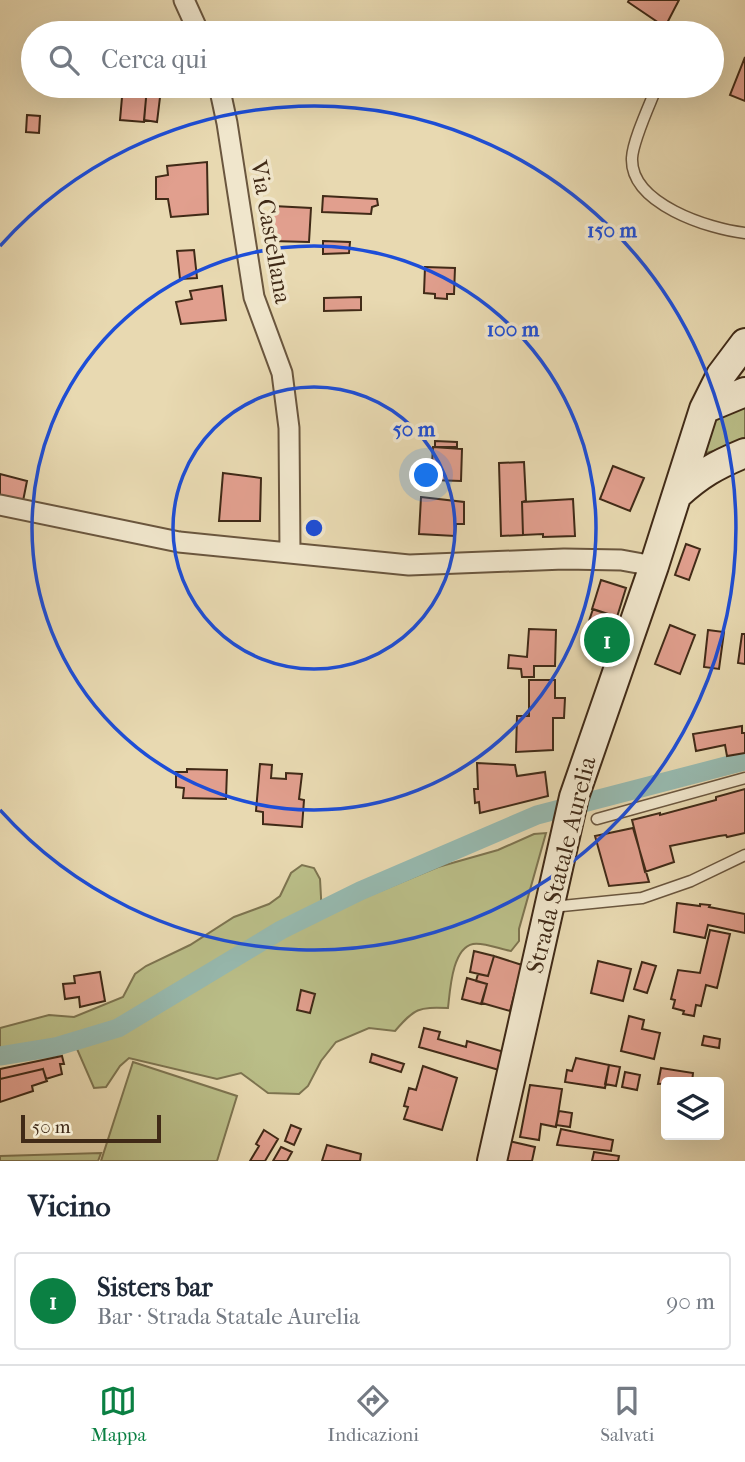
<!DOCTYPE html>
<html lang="it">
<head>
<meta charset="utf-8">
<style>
	body { margin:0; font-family:"IM FELL French Canon",serif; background:#f2f2f3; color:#1f2937 }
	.controls { position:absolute; right:21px; bottom:21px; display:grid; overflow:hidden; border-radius:7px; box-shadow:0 7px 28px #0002 }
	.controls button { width:63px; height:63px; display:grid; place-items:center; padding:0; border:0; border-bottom:2px solid #e0e1e3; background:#fff; color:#1f2937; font:35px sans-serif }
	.scale { position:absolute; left:21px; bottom:18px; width:140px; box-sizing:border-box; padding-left:7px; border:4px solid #402a17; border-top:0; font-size:19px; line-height:24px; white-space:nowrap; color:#402a17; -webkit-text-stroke:5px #f0e6cc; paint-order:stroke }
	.you { position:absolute; left:427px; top:476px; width:24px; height:24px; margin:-18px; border:5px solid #fff; border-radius:50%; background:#1a73e8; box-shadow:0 0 0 10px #1a73e833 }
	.badge { display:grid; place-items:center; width:46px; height:46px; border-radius:50%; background:#0b8043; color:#fff; font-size:23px; font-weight:700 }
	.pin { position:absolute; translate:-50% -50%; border:4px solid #fff; box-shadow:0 2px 7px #0006 }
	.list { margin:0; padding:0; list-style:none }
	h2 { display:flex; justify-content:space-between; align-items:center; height:91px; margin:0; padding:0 28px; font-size:30px }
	h2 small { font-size:23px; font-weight:400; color:#747a83 }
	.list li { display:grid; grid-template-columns:46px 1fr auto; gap:21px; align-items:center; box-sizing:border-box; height:98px; margin:0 14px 14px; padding:0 14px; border:2px solid #e0e1e3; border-radius:7px }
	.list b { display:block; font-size:26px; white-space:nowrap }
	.list p { margin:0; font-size:23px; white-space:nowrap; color:#747a83 }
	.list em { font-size:23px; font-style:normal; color:#747a83 }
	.icon { flex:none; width:38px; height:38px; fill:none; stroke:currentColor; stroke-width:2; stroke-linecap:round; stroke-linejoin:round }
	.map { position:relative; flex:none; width:745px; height:1161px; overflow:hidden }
	.search { position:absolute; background:#fff; box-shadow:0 7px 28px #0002; left:21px; right:21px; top:21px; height:77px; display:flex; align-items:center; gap:18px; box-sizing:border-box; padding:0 24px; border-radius:38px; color:#747a83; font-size:26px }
	.sheet { height:203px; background:#fff }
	nav { display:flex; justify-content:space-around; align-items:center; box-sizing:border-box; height:98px; border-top:2px solid #e0e1e3; background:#fff; font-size:19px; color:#747a83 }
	nav a { display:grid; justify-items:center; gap:4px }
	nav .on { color:#0b8043 }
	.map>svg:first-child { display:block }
	.green { fill:#babe88; stroke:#7d7450; stroke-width:2 }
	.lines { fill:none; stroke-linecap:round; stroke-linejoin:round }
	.canal { stroke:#97bab0; stroke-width:19 }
	.building { fill:#e19f8e; stroke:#402a17; stroke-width:2 }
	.service-casing { stroke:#6a563e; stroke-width:13 }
	.minor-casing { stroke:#6a563e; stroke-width:23 }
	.secondary-casing { stroke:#402a17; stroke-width:32 }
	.service { stroke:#f0e6cc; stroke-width:10 }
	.minor { stroke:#f0e6cc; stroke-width:19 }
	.secondary { stroke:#f0e6cc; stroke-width:28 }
	.ring { fill:none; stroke:#1d4ed8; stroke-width:3.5 }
	.labels { text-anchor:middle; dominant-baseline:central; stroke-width:7; stroke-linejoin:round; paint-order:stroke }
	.street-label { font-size:24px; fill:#402a17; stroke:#f0e6cc }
	.centre { fill:#1d4ed8; stroke:#f0e6cc; stroke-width:3.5 }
	.ring-label { font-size:21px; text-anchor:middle; font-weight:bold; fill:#1d4ed8; stroke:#f0e6cc; stroke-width:7; stroke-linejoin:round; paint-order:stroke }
</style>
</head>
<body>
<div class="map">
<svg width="745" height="1161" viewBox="0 0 745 1161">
	<rect width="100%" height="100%" fill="#e8d9b1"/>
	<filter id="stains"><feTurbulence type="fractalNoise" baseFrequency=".00286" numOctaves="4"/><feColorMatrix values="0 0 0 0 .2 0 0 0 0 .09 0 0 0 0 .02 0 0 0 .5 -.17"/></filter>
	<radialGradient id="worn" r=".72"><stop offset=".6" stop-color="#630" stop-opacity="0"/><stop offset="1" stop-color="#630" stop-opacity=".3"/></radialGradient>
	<path class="green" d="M 745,402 L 745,443 L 698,455 C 709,423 713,416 745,402 Z
		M 546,833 L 519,929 L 519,941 L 511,951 C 500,949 483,942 473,944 C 452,948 450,991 448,1008 C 418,1007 415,1008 395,1031 L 369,1028 L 336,1042 L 321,1061 L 308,1086 L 299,1094 L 268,1093 L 241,1073 L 217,1079 L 129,1058 L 120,1066 L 106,1087 L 94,1088 L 74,1042 L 68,1039 L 0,1051 L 0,1028 L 49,1015 L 74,1017 L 123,997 L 135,974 L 146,966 L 190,945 L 234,917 L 269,904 L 280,896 L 291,873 L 302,865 L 314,868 L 320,879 L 322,915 L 438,867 L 498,850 L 534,834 Z
		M 133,1062 L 237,1096 L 217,1161 L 101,1161 Z
		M 101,1153 L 98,1161 L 0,1161 L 0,1156 Z"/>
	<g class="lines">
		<path class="canal" d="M 0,1056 L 55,1047 L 118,1028 L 281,930 L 360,891 L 537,815 L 745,761"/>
	</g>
	<path class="building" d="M 629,0 L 679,0 L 665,27 L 628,2 Z
		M 745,57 L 745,101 L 730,95 Z
		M 123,86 L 147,86 L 144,122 L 120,120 Z
		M 147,88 L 161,89 L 157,122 L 144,120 Z
		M 27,115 L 40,116 L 39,133 L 26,132 Z
		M 207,162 L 208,214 L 171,217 L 168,199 L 156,199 L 156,177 L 168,175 L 167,166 Z
		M 323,196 L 377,199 L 378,205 L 372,207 L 371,214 L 322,212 Z
		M 273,206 L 311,208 L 309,242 L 272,241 Z
		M 323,241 L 350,242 L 349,253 L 323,254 Z
		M 194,250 L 197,278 L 180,279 L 177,251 Z
		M 425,267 L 455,268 L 454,294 L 447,294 L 447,299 L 435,298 L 435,294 L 424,293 Z
		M 222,286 L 226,320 L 181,324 L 176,302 L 192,299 L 190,291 Z
		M 361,297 L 361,310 L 324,311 L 324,298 Z
		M 435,441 L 457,442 L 457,447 L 435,447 Z
		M 433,447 L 462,449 L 461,481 L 431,480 Z
		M 524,462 L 526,501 L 522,502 L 523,535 L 501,536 L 499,463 Z
		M 613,466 L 644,478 L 630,511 L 600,499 Z
		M 223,473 L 261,478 L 260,521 L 219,521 Z
		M 0,474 L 27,481 L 23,501 L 0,497 Z
		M 421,497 L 464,502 L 464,524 L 456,524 L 455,536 L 419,534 Z
		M 573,499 L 575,536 L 543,537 L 543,534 L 523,535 L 522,502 Z
		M 686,544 L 700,549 L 689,580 L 675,575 Z
		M 601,580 L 626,588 L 617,617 L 592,609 Z
		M 593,609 L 617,617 L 606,650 L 588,645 L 595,623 L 589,621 Z
		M 670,625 L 695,635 L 680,674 L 655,664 Z
		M 529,629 L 556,630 L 555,666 L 534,666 L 534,677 L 522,677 L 521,669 L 508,668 L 509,655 L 527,657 Z
		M 708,630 L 724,632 L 719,669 L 704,667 Z
		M 742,634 L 745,634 L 745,664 L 738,663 Z
		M 529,680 L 555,680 L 555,698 L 565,698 L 564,718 L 553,718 L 553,750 L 516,752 L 517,716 L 529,716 Z
		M 742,726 L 742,733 L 745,733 L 745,753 L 727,756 L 725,745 L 696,751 L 693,734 Z
		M 477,763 L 515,765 L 517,776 L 545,772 L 548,796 L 480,813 L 479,802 L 475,803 L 474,789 L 478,789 Z
		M 260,764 L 272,765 L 271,778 L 286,779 L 286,773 L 302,774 L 299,799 L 304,800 L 302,827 L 263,824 L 263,812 L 256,811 Z
		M 187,769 L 227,770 L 226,799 L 183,798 L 184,788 L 176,787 L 176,772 L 187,772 Z
		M 745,789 L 745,833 L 727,837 L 726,835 L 719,836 L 670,846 L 674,862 L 645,872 L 632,820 L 660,813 L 660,815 L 716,800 L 716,797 Z
		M 633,828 L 649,882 L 609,886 L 595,836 Z
		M 677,903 L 700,906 L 700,904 L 710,905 L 709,907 L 745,914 L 745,933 L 708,925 L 705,938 L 674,932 Z
		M 710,930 L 730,934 L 717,988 L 706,985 L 701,1006 L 696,1005 L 694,1016 L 683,1014 L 684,1011 L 673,1008 L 675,1000 L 671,999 L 678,970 L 700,973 Z
		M 474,951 L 494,956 L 488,976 L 470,972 Z
		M 494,956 L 522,965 L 510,1011 L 482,1003 L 487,984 L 476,981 L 478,974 L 488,976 Z
		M 598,961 L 631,969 L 623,1001 L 591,993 Z
		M 642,962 L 656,966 L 647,993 L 634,989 Z
		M 100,972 L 105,1001 L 80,1007 L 79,997 L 65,999 L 63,984 L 75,983 L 74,976 Z
		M 467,978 L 487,984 L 481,1004 L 462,999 Z
		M 301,990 L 315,994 L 310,1013 L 297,1010 Z
		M 629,1016 L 644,1020 L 642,1029 L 660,1033 L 654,1059 L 621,1051 Z
		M 424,1028 L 440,1032 L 438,1039 L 466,1047 L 467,1041 L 504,1052 L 499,1070 L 419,1047 Z
		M 704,1036 L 720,1039 L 719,1048 L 702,1045 Z
		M 372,1054 L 404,1064 L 401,1072 L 370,1062 Z
		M 62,1056 L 64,1064 L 60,1064 L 62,1074 L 46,1079 L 43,1069 L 0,1079 L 0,1069 Z
		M 576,1058 L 609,1065 L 605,1088 L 565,1082 L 567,1070 L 572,1071 Z
		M 609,1065 L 620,1067 L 616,1086 L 605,1084 Z
		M 423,1066 L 457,1078 L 442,1130 L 404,1119 L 408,1107 L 404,1106 L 409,1088 L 416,1090 Z
		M 661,1068 L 693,1073 L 692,1082 L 658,1084 Z
		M 43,1069 L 47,1081 L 32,1086 L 33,1091 L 0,1102 L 0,1079 Z
		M 625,1072 L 640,1075 L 637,1090 L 622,1087 Z
		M 530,1085 L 562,1089 L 556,1127 L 541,1124 L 539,1140 L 520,1137 Z
		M 559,1111 L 572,1113 L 570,1127 L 556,1125 Z
		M 291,1125 L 301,1129 L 294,1145 L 285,1141 Z
		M 561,1129 L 613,1140 L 611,1151 L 557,1145 Z
		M 264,1130 L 278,1139 L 265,1161 L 250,1161 L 259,1146 L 256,1144 Z
		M 509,1141 L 535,1147 L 532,1161 L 505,1161 Z
		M 327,1145 L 361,1154 L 360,1161 L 322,1161 Z
		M 281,1147 L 292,1152 L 287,1161 L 273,1161 Z
		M 594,1152 L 619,1156 L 618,1161 L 592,1161 Z"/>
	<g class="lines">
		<g class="service-casing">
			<path id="service" d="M 657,86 C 650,104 633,140 632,158 C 630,204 709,229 745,233
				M 597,819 L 745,778
				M 552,907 L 642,898 L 691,881 L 745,855"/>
		</g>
		<g class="minor-casing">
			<path id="minor" d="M 184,0 L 199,33
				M 219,86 L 227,123 L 254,297 L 282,373 L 289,428 L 290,552
				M 0,505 L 179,542 L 409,565 L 564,559 L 621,560 L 654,566"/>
		</g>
		<g class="secondary-casing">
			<path id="secondary" d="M 704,409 L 745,392
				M 677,495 C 700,474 716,465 745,453
				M 492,1161 L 574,797 L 654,566 L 704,409 L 721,375 L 745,343"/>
		</g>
		<use href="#service" class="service"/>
		<use href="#minor" class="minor"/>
		<use href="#secondary" class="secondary"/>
	</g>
	<g class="ring">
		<circle cx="314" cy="528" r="141"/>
		<circle cx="314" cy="528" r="282"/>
		<path d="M0 246A422 422 0 1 1 0 810"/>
	</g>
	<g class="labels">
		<g class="street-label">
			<text transform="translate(271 232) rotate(80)">Via Castellana</text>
			<text transform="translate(561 865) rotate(-76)">Strada Statale Aurelia</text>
		</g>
	</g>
	<circle cx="314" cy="528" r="10" class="centre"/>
	<g class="ring-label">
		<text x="612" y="237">150 m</text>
		<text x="513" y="336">100 m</text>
		<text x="414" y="436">50 m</text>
	</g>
	<rect width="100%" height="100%" filter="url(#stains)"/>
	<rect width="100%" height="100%" fill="url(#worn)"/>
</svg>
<div class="controls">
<button><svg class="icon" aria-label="layers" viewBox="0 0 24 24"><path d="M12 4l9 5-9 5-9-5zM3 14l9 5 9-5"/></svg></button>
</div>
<div class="scale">50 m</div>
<div class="you"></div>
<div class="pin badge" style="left:607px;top:640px">1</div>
<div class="search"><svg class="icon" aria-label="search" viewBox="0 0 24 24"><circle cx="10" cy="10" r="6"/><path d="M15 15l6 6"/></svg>Cerca qui</div>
</div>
<section class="sheet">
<h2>Vicino<small></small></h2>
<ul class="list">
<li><span class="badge">1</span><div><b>Sisters bar</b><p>Bar · Strada Statale Aurelia</p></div><em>90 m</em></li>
</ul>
</section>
<nav>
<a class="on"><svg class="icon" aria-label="map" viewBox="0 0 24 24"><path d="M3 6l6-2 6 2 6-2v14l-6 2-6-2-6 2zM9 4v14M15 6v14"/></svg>Mappa</a>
<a><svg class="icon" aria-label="directions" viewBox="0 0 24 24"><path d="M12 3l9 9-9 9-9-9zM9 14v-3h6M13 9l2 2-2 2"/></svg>Indicazioni</a>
<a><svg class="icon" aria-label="saved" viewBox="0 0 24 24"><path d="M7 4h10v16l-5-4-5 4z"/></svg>Salvati</a>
</nav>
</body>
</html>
